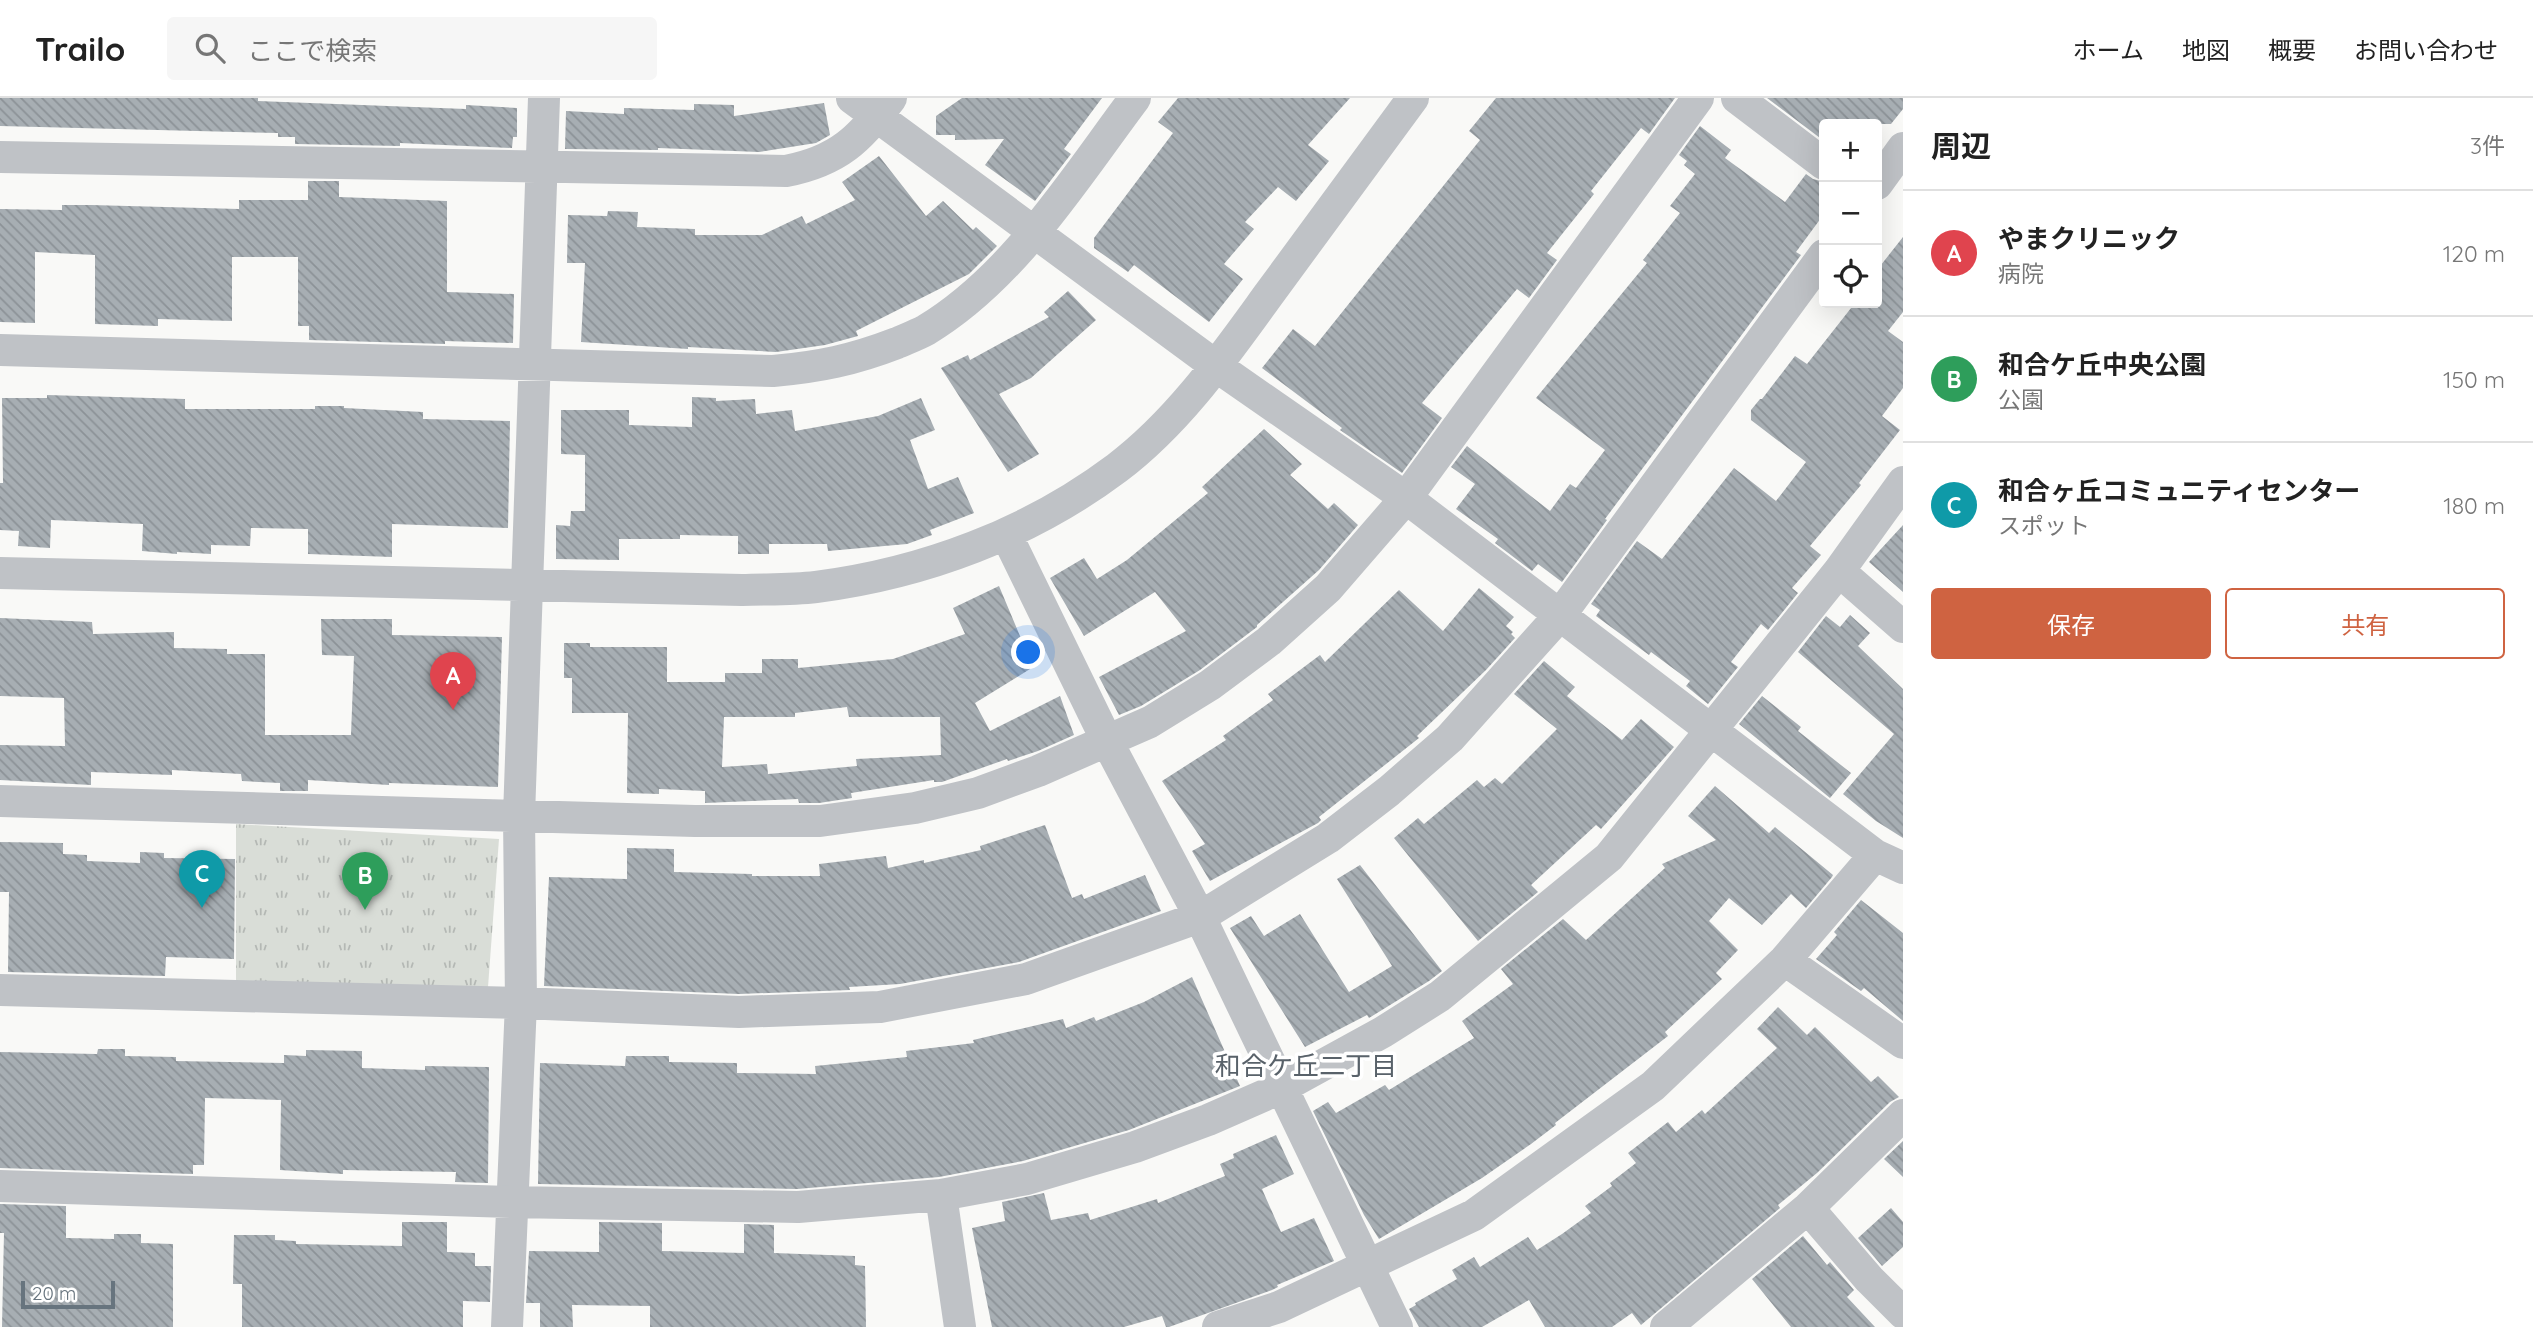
<!DOCTYPE html>
<html lang="ja">
<head>
<meta charset="utf-8">
<style>
	body { margin:0; font-family:Quicksand,"Noto Sans JP",sans-serif; background:#f6f6f6; color:#222 }
	.controls { position:absolute; right:21px; top:21px; display:grid; overflow:hidden; border-radius:7px; box-shadow:0 7px 28px #0002 }
	.controls button { width:63px; height:63px; display:grid; place-items:center; padding:0; border:0; border-bottom:2px solid #e0e0e0; background:#fff; color:#222; font:35px sans-serif }
	.scale { position:absolute; left:21px; bottom:18px; width:94px; box-sizing:border-box; padding-left:7px; border:4px solid #67747e; border-top:0; font-size:19px; line-height:24px; white-space:nowrap; color:#67747e; -webkit-text-stroke:5px #fff; paint-order:stroke }
	.you { position:absolute; left:1029px; top:555px; width:24px; height:24px; margin:-18px; border:5px solid #fff; border-radius:50%; background:#1a73e8; box-shadow:0 0 0 10px #1a73e833 }
	.badge { display:grid; place-items:center; width:46px; height:46px; border-radius:50%; background:#cf6341; color:#fff; font-size:23px; font-weight:700 }
	.pin { position:absolute; translate:-50% -58px; filter:drop-shadow(0 2px 4px #0008) }
	.pin::after { content:''; position:absolute; top:37px; width:24px; height:21px; background:inherit; clip-path:polygon(0 0,100% 0,50% 100%) }
	.list { margin:0; padding:0; list-style:none }
	h2 { display:flex; justify-content:space-between; align-items:center; height:91px; margin:0; padding:0 28px; font-size:30px }
	h2 small { font-size:23px; font-weight:400; color:#767676 }
	.list li { display:grid; grid-template-columns:46px 1fr auto; gap:21px; align-items:center; box-sizing:border-box; height:126px; padding:0 28px; border-top:2px solid #e0e0e0 }
	.list b { display:block; font-size:26px; white-space:nowrap }
	.list p { margin:0; font-size:23px; white-space:nowrap; color:#767676 }
	.list em { font-size:23px; font-style:normal; color:#767676 }
	.actions { display:flex; gap:14px; padding:21px 28px }
	.actions a { flex:1; padding:16px 0; border:2px solid #cf6341; border-radius:7px; text-align:center; font-size:24px; color:#cf6341 }
	.actions .main { background:#cf6341; color:#fff }
	.icon { flex:none; width:38px; height:38px; fill:none; stroke:currentColor; stroke-width:2; stroke-linecap:round; stroke-linejoin:round }
	.map { position:relative; flex:none; width:1903px; height:1229px; overflow:hidden }
	header { display:flex; align-items:center; gap:42px; box-sizing:border-box; height:98px; padding:0 35px; background:#fff; border-bottom:2px solid #e0e0e0 }
	header strong { font-size:33px }
	nav { display:flex; gap:38px; margin-inline-start:auto; font-size:24px }
	.search { width:490px; height:63px; background:#f6f6f6; display:flex; align-items:center; gap:18px; box-sizing:border-box; padding:0 24px; border-radius:7px; color:#767676; font-size:26px }
	main { display:flex }
	aside { flex:1; background:#fff }
	.map>svg:first-child { display:block }
	.park { fill:url(#park-tufts) }
	.building { fill:url(#building-back-hatch); fill-rule:evenodd }
	.lines { fill:none; stroke-linecap:round; stroke-linejoin:round }
	.minor { stroke:#bfc2c6; stroke-width:32 }
	.labels { text-anchor:middle; dominant-baseline:central; stroke-width:7; stroke-linejoin:round; paint-order:stroke }
	.neighbourhood-label { font-size:26px; fill:#59626a; stroke:#fff }
</style>
</head>
<body>
<header>
<strong>Trailo</strong>
<div class="search"><svg class="icon" aria-label="search" viewBox="0 0 24 24"><circle cx="10" cy="10" r="6"/><path d="M15 15l6 6"/></svg>ここで検索</div>
<nav><a>ホーム</a><a>地図</a><a>概要</a><a>お問い合わせ</a></nav>
</header>
<main>
<div class="map">
<svg width="1903" height="1229" viewBox="0 0 1903 1229">
	<defs>
		<pattern id="park-tufts" width="24" height="20" patternUnits="userSpaceOnUse" patternTransform="scale(1.75)"><rect width="24" height="20" fill="#d9ddd7"/><path d="M3 7l-1-3M5 7V3M7 7l1-3M15 17l-1-3M17 17v-4M19 17l1-3" fill="none" stroke="#b4b8b4"/></pattern>
		<pattern id="building-back-hatch" width="6" height="6" patternUnits="userSpaceOnUse" patternTransform="scale(1.75)"><rect width="6" height="6" fill="#a7aeb3"/><path d="M-1 5l2 2M0 0l6 6M5-1l2 2" fill="none" stroke="#8c9297"/></pattern>
	</defs>
	<rect width="100%" height="100%" fill="#f9f9f7"/>
	<path class="park" d="M 236,726 L 499,741 L 488,889 L 236,883 Z"/>
	<path class="building" d="M 0,0 L 258,0 L 258,3 L 466,11 L 466,7 L 517,10 L 517,39 L 513,39 L 512,50 L 400,45 L 400,48 L 295,46 L 295,39 L 278,39 L 278,35 L 0,28 Z
		M 962,0 L 1102,0 L 1064,51 L 1071,56 L 1035,103 L 985,67 L 1004,41 L 955,42 L 955,37 L 936,37 L 936,18 Z
		M 1178,0 L 1350,0 L 1308,47 L 1329,63 L 1296,103 L 1278,89 L 1245,124 L 1254,131 L 1224,166 L 1243,181 L 1209,224 L 1134,167 L 1128,174 L 1094,150 L 1094,140 L 1173,35 L 1158,24 Z
		M 1496,0 L 1675,0 L 1649,36 L 1641,30 L 1591,93 L 1594,96 L 1547,155 L 1557,162 L 1529,200 L 1517,191 L 1422,305 L 1442,320 L 1402,375 L 1340,332 L 1342,330 L 1262,270 L 1293,231 L 1315,248 L 1480,42 L 1469,33 Z
		M 1767,0 L 1903,0 L 1903,11 L 1891,26 L 1824,26 L 1824,43 Z
		M 824,5 L 830,37 L 816,45 L 759,54 L 658,50 L 658,52 L 565,51 L 566,13 L 624,16 L 624,10 L 694,12 L 694,6 L 734,7 L 734,18 Z
		M 1700,28 L 1731,52 L 1725,60 L 1785,104 L 1806,76 L 1813,81 L 1824,84 L 1824,116 L 1796,154 L 1801,157 L 1605,421 L 1607,422 L 1562,484 L 1538,466 L 1532,473 L 1495,445 L 1498,441 L 1456,411 L 1475,386 L 1451,369 L 1467,348 L 1550,413 L 1570,386 L 1576,390 L 1605,352 L 1536,300 L 1647,165 L 1643,162 L 1680,115 L 1670,108 L 1695,76 L 1684,67 L 1687,63 L 1679,57 Z
		M 879,58 L 926,118 L 943,103 L 973,132 L 976,129 L 997,148 L 969,176 L 856,233 L 858,238 L 825,247 L 776,254 L 688,249 L 688,251 L 581,244 L 585,165 L 567,165 L 568,117 L 607,118 L 608,113 L 638,114 L 637,129 L 695,131 L 695,137 L 762,137 L 802,118 L 806,126 L 855,102 L 842,84 Z
		M 308,83 L 339,83 L 339,99 L 447,103 L 447,194 L 514,196 L 513,245 L 445,243 L 445,246 L 309,242 L 309,228 L 298,228 L 298,159 L 232,159 L 232,223 L 158,221 L 158,228 L 95,226 L 95,157 L 35,154 L 35,225 L 0,224 L 0,111 L 62,112 L 62,107 L 91,107 L 239,111 L 239,102 L 308,102 Z
		M 1903,139 L 1903,214 L 1888,233 L 1903,244 L 1903,290 L 1882,318 L 1900,332 L 1859,385 L 1861,387 L 1810,448 L 1821,457 L 1792,490 L 1798,495 L 1768,532 L 1761,526 L 1731,564 L 1738,569 L 1708,606 L 1686,588 L 1690,583 L 1651,554 L 1649,557 L 1596,518 L 1600,512 L 1591,506 L 1637,443 L 1662,461 L 1734,370 L 1776,403 L 1806,364 L 1751,322 L 1751,312 L 1760,301 L 1762,301 L 1795,258 L 1807,266 L 1855,205 L 1877,205 L 1877,172 Z
		M 1068,193 L 1096,222 L 1031,280 L 999,296 L 1039,356 L 1008,374 L 941,270 L 968,257 L 970,262 L 1049,219 L 1044,214 Z
		M 47,297 L 185,301 L 185,311 L 315,311 L 315,308 L 344,308 L 344,310 L 423,314 L 423,321 L 510,323 L 508,430 L 392,426 L 392,459 L 308,456 L 308,431 L 251,430 L 250,448 L 211,447 L 211,456 L 177,454 L 177,456 L 142,453 L 143,426 L 51,422 L 50,450 L 18,448 L 19,433 L 0,432 L 0,385 L 3,385 L 2,300 L 47,300 Z
		M 692,299 L 716,300 L 716,303 L 755,301 L 756,316 L 792,312 L 795,333 L 878,318 L 921,300 L 935,332 L 910,342 L 928,391 L 958,379 L 974,415 L 930,432 L 932,437 L 907,446 L 828,453 L 827,446 L 769,446 L 769,456 L 738,456 L 738,438 L 680,437 L 680,441 L 619,441 L 619,462 L 556,461 L 556,427 L 570,428 L 571,413 L 585,413 L 585,357 L 561,356 L 561,312 L 629,312 L 629,327 L 692,329 Z
		M 1264,331 L 1302,366 L 1290,377 L 1328,411 L 1334,405 L 1358,427 L 1319,472 L 1257,527 L 1257,529 L 1200,572 L 1141,608 L 1119,617 L 1099,579 L 1186,533 L 1155,494 L 1084,538 L 1050,480 L 1084,460 L 1097,481 L 1127,462 L 1208,395 L 1202,389 Z
		M 1903,427 L 1903,494 L 1869,464 Z
		M 999,488 L 1030,562 L 1030,571 L 975,605 L 990,633 L 1060,598 L 1074,637 L 1038,653 L 1008,663 L 1007,661 L 942,684 L 934,684 L 934,682 L 851,695 L 852,700 L 819,705 L 799,705 L 798,701 L 705,705 L 705,693 L 659,691 L 659,696 L 627,695 L 628,615 L 572,615 L 572,580 L 564,580 L 564,545 L 590,545 L 590,549 L 667,549 L 667,584 L 725,584 L 725,575 L 762,575 L 762,561 L 798,561 L 798,570 L 893,561 L 965,536 L 953,510 ZM 847,609 L 849,619 L 940,619 L 941,657 L 856,661 L 857,668 L 768,676 L 767,666 L 722,669 L 724,619 L 795,619 L 795,615 Z
		M 1479,490 L 1514,519 L 1506,528 L 1513,534 L 1511,536 L 1515,540 L 1486,572 L 1417,638 L 1419,640 L 1319,719 L 1321,722 L 1318,725 L 1210,783 L 1192,753 L 1205,746 L 1162,683 L 1226,642 L 1223,638 L 1273,602 L 1268,596 L 1320,557 L 1325,564 L 1399,492 L 1443,533 Z
		M 1850,517 L 1870,535 L 1858,548 L 1903,591 L 1903,740 L 1876,723 L 1843,696 L 1894,636 L 1798,554 L 1826,518 L 1840,529 Z
		M 0,520 L 92,524 L 93,536 L 174,534 L 174,550 L 227,551 L 227,556 L 265,556 L 265,637 L 351,637 L 354,558 L 322,557 L 321,521 L 392,521 L 392,537 L 502,539 L 498,689 L 389,685 L 389,687 L 308,682 L 308,693 L 280,693 L 280,685 L 242,683 L 241,676 L 172,672 L 172,677 L 91,674 L 91,687 L 0,682 L 0,647 L 65,648 L 64,600 L 0,598 Z
		M 1544,563 L 1575,589 L 1567,598 L 1622,642 L 1641,621 L 1674,649 L 1601,731 L 1596,727 L 1531,787 L 1538,794 L 1478,843 L 1394,740 L 1418,720 L 1424,726 L 1477,682 L 1484,689 L 1495,680 L 1502,686 L 1557,631 L 1514,596 Z
		M 1762,598 L 1801,629 L 1798,633 L 1851,675 L 1830,700 L 1739,626 Z
		M 1715,688 L 1769,735 L 1775,729 L 1833,777 L 1832,779 L 1806,810 L 1791,796 L 1762,827 L 1729,800 L 1709,823 L 1738,852 L 1716,875 L 1722,881 L 1665,934 L 1668,938 L 1555,1025 L 1556,1027 L 1531,1046 L 1482,1080 L 1379,1141 L 1364,1117 L 1313,1013 L 1328,1004 L 1336,1015 L 1385,987 L 1389,992 L 1474,940 L 1462,923 L 1513,886 L 1501,871 L 1563,821 L 1586,842 L 1665,770 L 1662,766 L 1716,742 L 1688,718 Z
		M 1045,727 L 1072,800 L 1082,796 L 1084,801 L 1145,777 L 1161,813 L 1019,864 L 900,886 L 849,889 L 850,892 L 739,896 L 544,888 L 549,779 L 627,781 L 627,750 L 674,751 L 674,774 L 752,776 L 752,778 L 820,778 L 819,766 L 886,758 L 888,770 L 924,762 L 924,765 L 981,752 L 980,748 Z
		M 0,744 L 63,745 L 63,756 L 87,757 L 87,763 L 140,765 L 140,754 L 164,755 L 164,760 L 235,761 L 234,861 L 166,859 L 165,878 L 8,874 L 9,794 L 0,794 Z
		M 1360,767 L 1442,873 L 1429,883 L 1369,920 L 1367,917 L 1305,949 L 1230,830 L 1251,818 L 1264,838 L 1300,816 L 1349,894 L 1392,868 L 1337,781 Z
		M 1861,802 L 1903,835 L 1903,923 L 1864,890 L 1861,893 L 1816,861 L 1837,837 L 1834,834 Z
		M 1192,879 L 1240,988 L 1129,1032 L 1023,1063 L 939,1079 L 797,1091 L 538,1086 L 540,965 L 625,968 L 626,958 L 669,958 L 669,964 L 737,965 L 737,975 L 816,976 L 815,968 L 907,959 L 906,953 L 974,945 L 973,942 L 1063,921 L 1066,930 L 1094,919 L 1096,923 L 1144,904 Z
		M 1778,909 L 1807,937 L 1815,929 L 1871,984 L 1878,978 L 1899,999 L 1890,1004 L 1817,1075 L 1778,1107 L 1780,1110 L 1641,1227 L 1632,1215 L 1612,1229 L 1545,1229 L 1529,1202 L 1482,1229 L 1419,1229 L 1409,1211 L 1416,1207 L 1415,1205 L 1457,1181 L 1452,1172 L 1474,1159 L 1480,1169 L 1528,1139 L 1537,1152 L 1562,1136 L 1591,1115 L 1585,1108 L 1612,1088 L 1610,1085 L 1636,1065 L 1628,1055 L 1668,1024 L 1676,1034 L 1702,1012 L 1705,1016 L 1777,950 L 1757,931 Z
		M 98,951 L 125,951 L 125,958 L 176,959 L 176,963 L 284,965 L 284,957 L 306,958 L 306,952 L 362,953 L 362,970 L 425,972 L 425,968 L 489,969 L 488,1085 L 455,1084 L 456,1074 L 343,1072 L 343,1076 L 280,1072 L 281,1002 L 205,1000 L 204,1067 L 193,1067 L 193,1076 L 0,1070 L 0,954 L 97,956 Z
		M 1276,1037 L 1294,1076 L 1262,1091 L 1281,1134 L 1314,1120 L 1334,1163 L 1277,1187 L 1278,1189 L 1272,1192 L 1169,1229 L 1166,1229 L 1162,1218 L 1124,1229 L 992,1229 L 972,1130 L 1005,1123 L 1002,1104 L 1044,1095 L 1051,1122 L 1088,1115 L 1090,1122 L 1157,1101 L 1158,1105 L 1225,1078 L 1220,1066 L 1234,1060 L 1233,1056 Z
		M 1903,1043 L 1903,1079 L 1884,1061 Z
		M 0,1106 L 66,1108 L 66,1140 L 114,1141 L 114,1136 L 141,1136 L 141,1145 L 173,1146 L 173,1229 L 2,1229 L 4,1135 L 0,1135 Z
		M 1891,1110 L 1903,1124 L 1903,1149 L 1882,1168 L 1858,1140 Z
		M 402,1124 L 447,1124 L 447,1154 L 475,1155 L 475,1168 L 491,1168 L 490,1204 L 463,1203 L 463,1229 L 242,1229 L 242,1186 L 233,1186 L 234,1137 L 275,1137 L 275,1142 L 296,1143 L 296,1146 L 402,1148 Z
		M 599,1124 L 662,1125 L 662,1153 L 744,1155 L 744,1126 L 774,1127 L 774,1155 L 855,1158 L 855,1167 L 865,1168 L 866,1229 L 650,1229 L 650,1208 L 572,1207 L 573,1229 L 540,1229 L 540,1205 L 526,1205 L 529,1153 L 599,1154 Z
		M 1803,1138 L 1827,1167 L 1830,1164 L 1854,1192 L 1847,1199 L 1875,1229 L 1791,1229 L 1752,1181 Z"/>
	<g class="lines">
		<path class="minor" d="M 852,0 L 1216,268 L 1406,400 L 1875,757 L 1903,770
			M 1737,0 L 1824,66
			M 0,59 L 786,73 C 838,63 860,41 891,0
			M 1877,86 L 1903,50
			M 0,252 L 773,273 C 819,269 853,262 897,245 C 906,241 917,237 926,232 C 1014,179 1074,81 1135,0
			M 1006,436 L 1107,643 L 1200,819 L 1397,1229
			M 1839,473 L 1903,529
			M 0,475 L 742,492 C 766,491 791,492 816,489 C 924,475 1029,436 1117,370 C 1179,323 1224,258 1269,196 C 1317,130 1365,65 1413,0
			M 0,703 L 695,723 L 820,723 L 915,710 L 978,695 L 1038,673 L 1150,624 L 1210,587 L 1269,543 L 1328,490 L 1406,400 L 1698,0
			M 1785,862 L 1903,945
			M 0,892 L 521,905 L 739,914 L 880,909 L 1026,881 L 1200,819 L 1328,740 L 1389,693 L 1450,640 L 1561,516 L 1824,157
			M 0,1088 L 512,1104 L 798,1109 L 941,1097 L 1027,1081 L 1135,1049 L 1208,1022 L 1281,990 L 1383,934 L 1440,898 L 1609,759 L 1839,473 L 1903,384
			M 941,1097 L 960,1229
			M 1808,1110 L 1869,1181 L 1903,1215
			M 507,1229 L 521,905 L 519,718 L 544,0
			M 1218,1229 L 1279,1209 L 1474,1117 L 1653,988 L 1785,862 L 1875,757
			M 1666,1229 L 1808,1110 L 1903,1017"/>
	</g>
	<g class="labels">
		<g class="neighbourhood-label">
			<text x="1306" y="967">和合ケ丘二丁目</text>
		</g>
	</g>
</svg>
<div class="controls">
<button>+</button>
<button>−</button>
<button><svg class="icon" aria-label="locate" viewBox="0 0 24 24"><circle cx="12" cy="12" r="6"/><path d="M12 2v4M12 18v4M2 12h4M18 12h4"/></svg></button>
</div>
<div class="scale">20 m</div>
<div class="you"></div>
<div class="pin badge" style="left:453px;top:612px;background:#e0444e">A</div>
<div class="pin badge" style="left:365px;top:812px;background:#2e9e5b">B</div>
<div class="pin badge" style="left:202px;top:810px;background:#0f9aa8">C</div>
</div>
<aside>
<h2>周辺<small>3件</small></h2>
<ul class="list">
<li><span class="badge" style="background:#e0444e">A</span><div><b>やまクリニック</b><p>病院</p></div><em>120 m</em></li>
<li><span class="badge" style="background:#2e9e5b">B</span><div><b>和合ケ丘中央公園</b><p>公園</p></div><em>150 m</em></li>
<li><span class="badge" style="background:#0f9aa8">C</span><div><b>和合ヶ丘コミュニティセンター</b><p>スポット</p></div><em>180 m</em></li>
</ul>
<div class="actions"><a class="main">保存</a><a>共有</a></div>
</aside>
</main>
</body>
</html>
